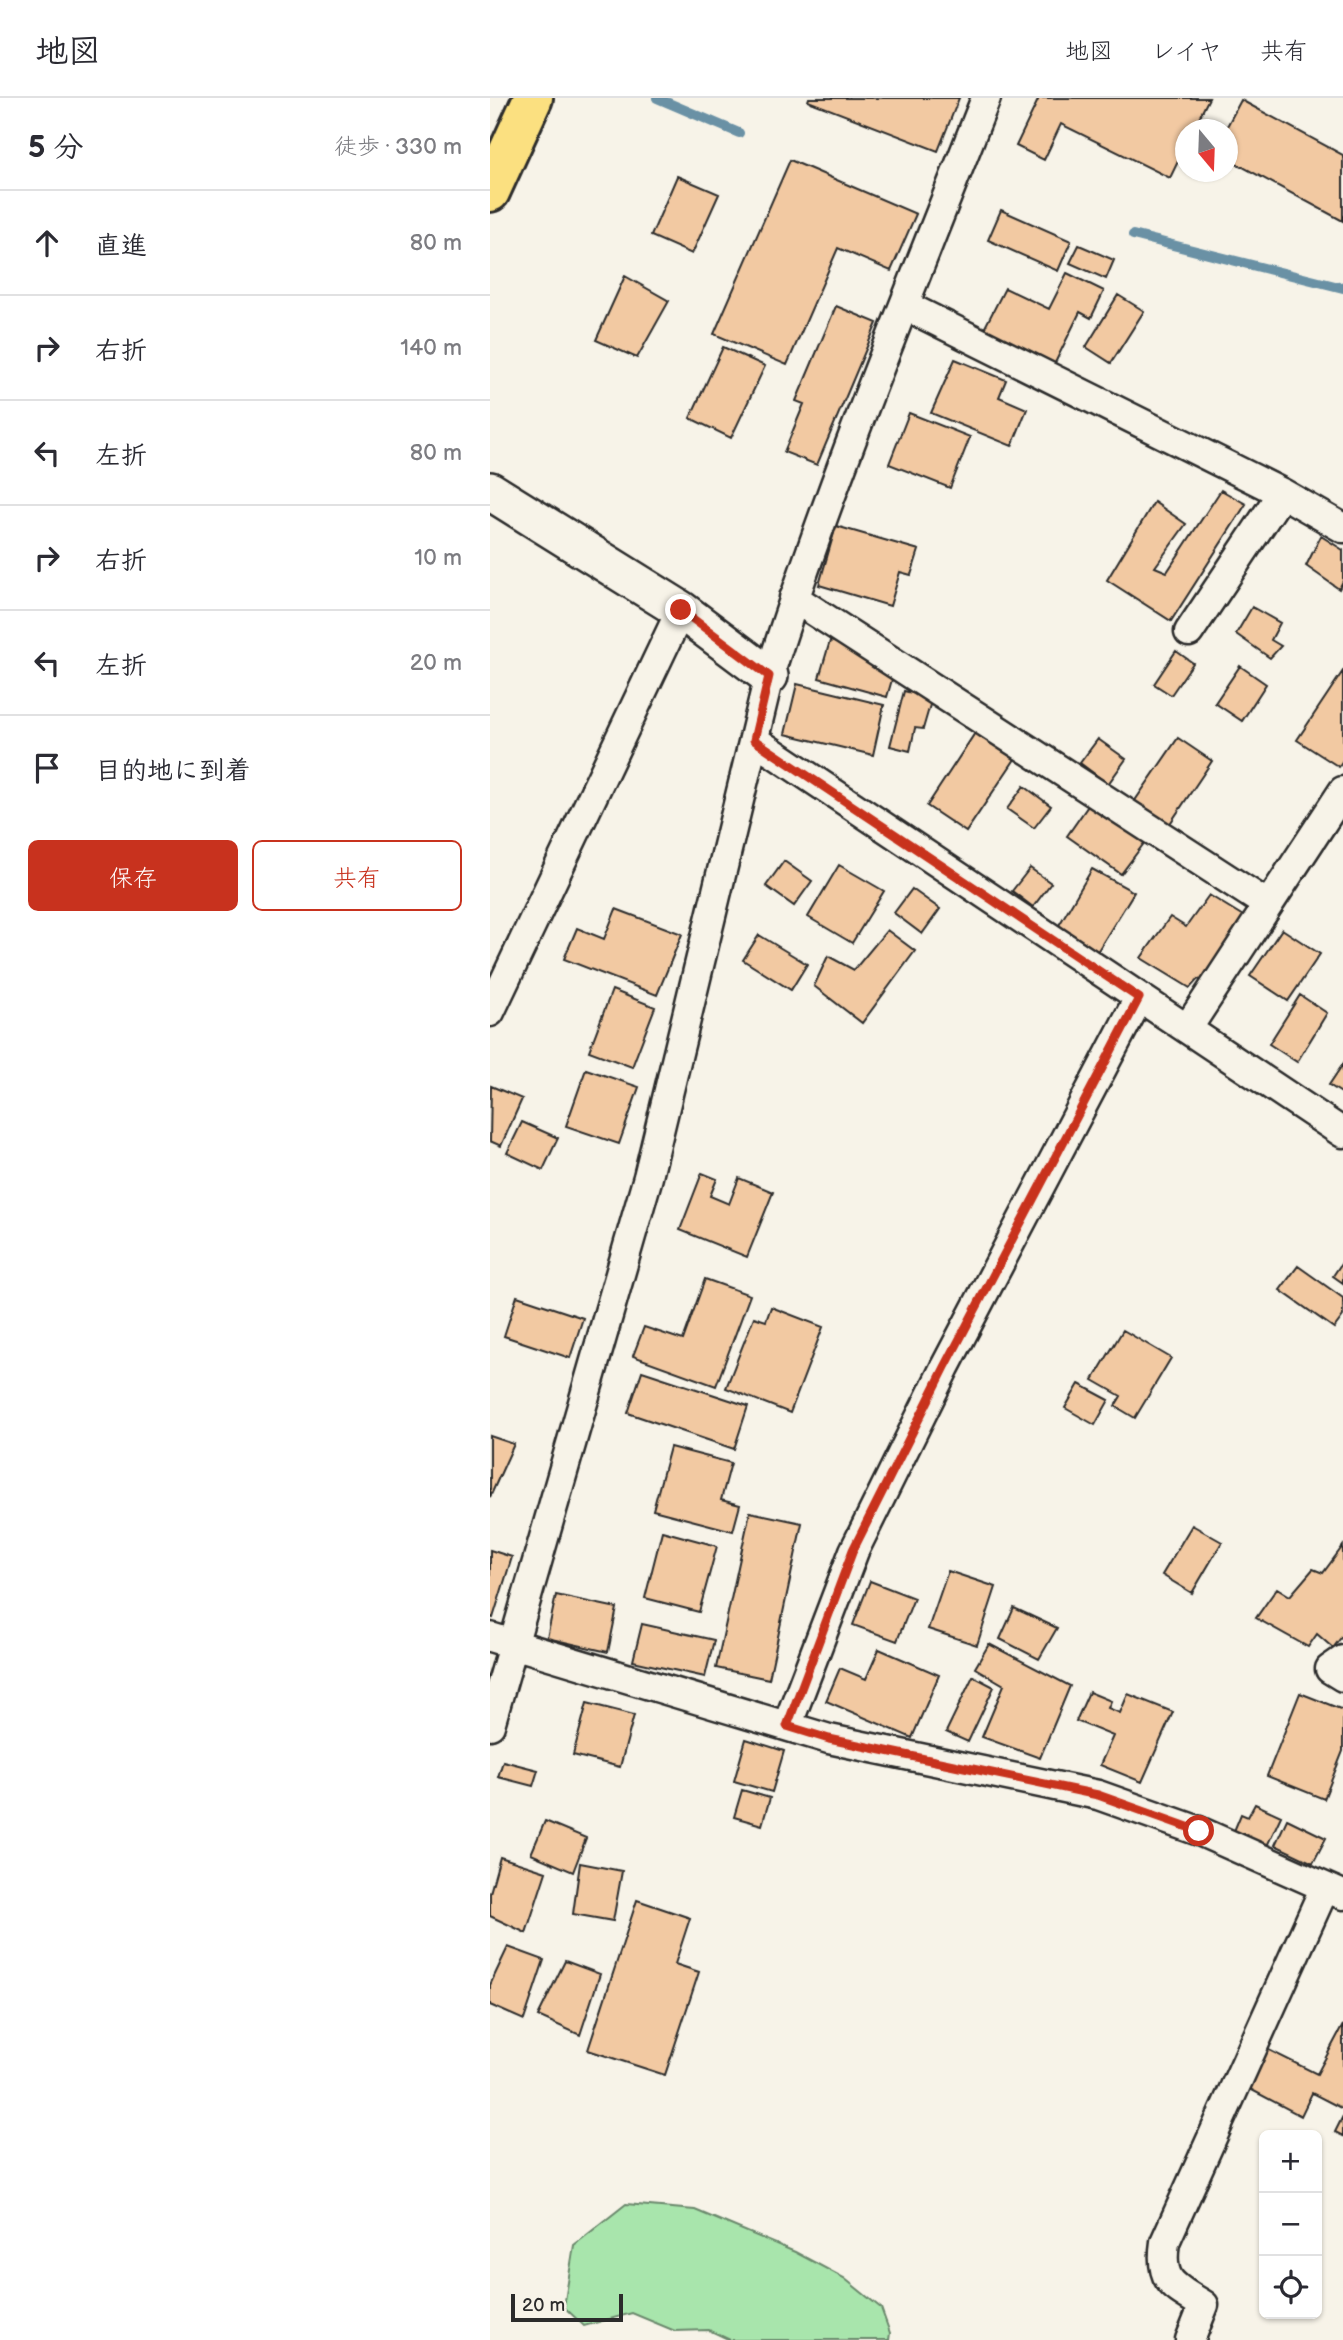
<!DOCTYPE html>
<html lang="ja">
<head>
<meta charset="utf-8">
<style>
	body { margin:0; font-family:"Balsamiq Sans","Klee One",sans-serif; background:#f2f2f3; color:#2b2b33 }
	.controls { position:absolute; right:21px; bottom:21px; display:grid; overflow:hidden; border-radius:10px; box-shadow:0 2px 5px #0004 }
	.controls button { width:63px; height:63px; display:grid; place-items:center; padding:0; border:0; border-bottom:2px solid #e1e1e2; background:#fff; color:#2b2b33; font:35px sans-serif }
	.compass { position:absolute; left:685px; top:21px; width:63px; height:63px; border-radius:50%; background:#fff; box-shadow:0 2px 5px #0004; rotate:161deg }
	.scale { position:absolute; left:21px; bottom:18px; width:112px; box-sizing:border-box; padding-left:7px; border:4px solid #2b2b2b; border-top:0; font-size:19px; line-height:24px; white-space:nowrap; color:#2b2b2b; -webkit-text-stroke:5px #f7f3e8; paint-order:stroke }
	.stop { position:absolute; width:21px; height:21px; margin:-16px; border:5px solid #c8321e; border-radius:50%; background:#fff }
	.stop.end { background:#c8321e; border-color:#fff; box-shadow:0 2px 7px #0008 }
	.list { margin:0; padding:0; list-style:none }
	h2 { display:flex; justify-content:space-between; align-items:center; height:91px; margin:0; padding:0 28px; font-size:30px }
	h2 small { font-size:23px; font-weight:400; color:#7c7c81 }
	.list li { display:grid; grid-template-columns:46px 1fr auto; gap:21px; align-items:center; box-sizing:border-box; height:105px; padding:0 28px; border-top:2px solid #e1e1e2 }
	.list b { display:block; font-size:26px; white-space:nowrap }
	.list em { font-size:23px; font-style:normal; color:#7c7c81 }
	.actions { display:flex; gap:14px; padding:21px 28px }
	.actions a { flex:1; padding:16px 0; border:2px solid #c8321e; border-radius:10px; text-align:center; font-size:24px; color:#c8321e }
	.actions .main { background:#c8321e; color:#fff }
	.icon { flex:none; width:38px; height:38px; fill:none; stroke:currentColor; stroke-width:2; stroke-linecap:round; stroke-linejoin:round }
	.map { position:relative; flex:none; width:853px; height:2242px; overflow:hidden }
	header { display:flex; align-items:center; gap:42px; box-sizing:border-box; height:98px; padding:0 35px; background:#fff; border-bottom:2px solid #e1e1e2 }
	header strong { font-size:33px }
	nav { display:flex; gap:38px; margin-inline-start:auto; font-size:24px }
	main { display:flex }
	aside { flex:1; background:#fff }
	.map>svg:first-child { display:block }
	.green { fill:#a8e5ac; stroke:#6a886c; stroke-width:2 }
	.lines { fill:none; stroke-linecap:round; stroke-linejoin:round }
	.stream { stroke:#6a91a5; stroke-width:10 }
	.building { fill:#f2c9a2; stroke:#2b2b2b; stroke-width:2 }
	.minor-casing { stroke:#2b2b2b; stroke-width:33 }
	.tertiary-casing { stroke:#2b2b2b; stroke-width:42 }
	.trunk-casing { stroke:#2b2b2b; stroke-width:44 }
	.minor { stroke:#f7f3e8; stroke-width:28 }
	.tertiary { stroke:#f7f3e8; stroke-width:37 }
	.trunk { stroke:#fbe080; stroke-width:38 }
	.route { stroke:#c8321e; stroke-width:9 }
</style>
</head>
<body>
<header>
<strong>地図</strong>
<nav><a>地図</a><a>レイヤ</a><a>共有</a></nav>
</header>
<main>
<aside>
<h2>5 分<small>徒歩 · 330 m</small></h2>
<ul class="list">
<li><svg class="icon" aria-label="ahead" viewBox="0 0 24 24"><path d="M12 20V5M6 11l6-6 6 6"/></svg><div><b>直進</b></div><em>80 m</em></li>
<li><svg class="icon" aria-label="right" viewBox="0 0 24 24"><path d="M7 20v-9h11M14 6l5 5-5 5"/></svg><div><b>右折</b></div><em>140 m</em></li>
<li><svg class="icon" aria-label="left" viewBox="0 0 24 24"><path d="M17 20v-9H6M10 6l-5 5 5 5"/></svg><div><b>左折</b></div><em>80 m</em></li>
<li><svg class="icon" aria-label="right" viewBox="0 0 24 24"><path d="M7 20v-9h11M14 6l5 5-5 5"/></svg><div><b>右折</b></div><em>10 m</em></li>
<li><svg class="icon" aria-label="left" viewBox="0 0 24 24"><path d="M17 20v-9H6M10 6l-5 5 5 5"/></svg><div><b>左折</b></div><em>20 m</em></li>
<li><svg class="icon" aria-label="arrive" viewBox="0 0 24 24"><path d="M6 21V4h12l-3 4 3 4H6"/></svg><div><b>目的地に到着</b></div></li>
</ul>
<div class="actions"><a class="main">保存</a><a>共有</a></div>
</aside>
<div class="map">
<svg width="853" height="2242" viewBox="0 0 853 2242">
	<rect width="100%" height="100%" fill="#f7f3e8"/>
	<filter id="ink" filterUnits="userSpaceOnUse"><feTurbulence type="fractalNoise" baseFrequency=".0143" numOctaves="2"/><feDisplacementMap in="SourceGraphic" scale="14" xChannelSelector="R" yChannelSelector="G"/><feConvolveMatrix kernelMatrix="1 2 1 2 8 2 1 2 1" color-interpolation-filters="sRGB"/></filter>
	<g filter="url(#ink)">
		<path class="green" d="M 136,2106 L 205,2112 L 305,2154 L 354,2180 L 391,2210 L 400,2235 L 399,2242 L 240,2242 L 219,2232 L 185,2233 L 142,2215 L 94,2228 L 74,2209 L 84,2147 Z"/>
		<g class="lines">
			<path class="stream" d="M 167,0 L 249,35
				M 643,137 L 853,190"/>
		</g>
		<path class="building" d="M 319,0 L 469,0 L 448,53 L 318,3 Z
			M 549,0 L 719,0 L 703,32 L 696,32 L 696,47 L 680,80 L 571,26 L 554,62 L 526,48 Z
			M 751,2 L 853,57 L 853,123 L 738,61 L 738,32 L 735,32 Z
			M 300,62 L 426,116 L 401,173 L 348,150 L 297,267 L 224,236 Z
			M 187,78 L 229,96 L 202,156 L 161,138 Z
			M 511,112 L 581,143 L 568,173 L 498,142 Z
			M 589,147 L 624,162 L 616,181 L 580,165 Z
			M 577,175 L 614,193 L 601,220 L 590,214 L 564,267 L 493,233 L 515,190 L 559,211 Z
			M 135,178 L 179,203 L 147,260 L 106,242 Z
			M 628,197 L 654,213 L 621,265 L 596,249 Z
			M 346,208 L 387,225 L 327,367 L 294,354 L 314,306 L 306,303 Z
			M 233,249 L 275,268 L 241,340 L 200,320 Z
			M 465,261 L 516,282 L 509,299 L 537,311 L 522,348 L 441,315 Z
			M 419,315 L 480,339 L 460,390 L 399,366 Z
			M 731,392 L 756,406 L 681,523 L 617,482 L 664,404 L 696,426 L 665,469 L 677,474 Z
			M 346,428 L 429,452 L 421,477 L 410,474 L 400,508 L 329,487 Z
			M 831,438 L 853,452 L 853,483 L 849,491 L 816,468 Z
			M 762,509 L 790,525 L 781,542 L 791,548 L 780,560 L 746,536 Z
			M 340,543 L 381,555 L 405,571 L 397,599 L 329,580 Z
			M 686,553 L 703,565 L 681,597 L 664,586 Z
			M 750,568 L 776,586 L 752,623 L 725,605 Z
			M 853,573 L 853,663 L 849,669 L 807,642 Z
			M 307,586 L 394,607 L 383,657 L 295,636 Z
			M 414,593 L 442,600 L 433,631 L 425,630 L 420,653 L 400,648 Z
			M 485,635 L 525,661 L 476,734 L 437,708 Z
			M 688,640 L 722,663 L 679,727 L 644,704 Z
			M 608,641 L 636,661 L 618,686 L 590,665 Z
			M 534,688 L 561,708 L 544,730 L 517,711 Z
			M 600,705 L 655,744 L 631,776 L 577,738 Z
			M 294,763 L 322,783 L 304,808 L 276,788 Z
			M 349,767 L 394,793 L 362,845 L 318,819 Z
			M 540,770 L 561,785 L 543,809 L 522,793 Z
			M 602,771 L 644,794 L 607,854 L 568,829 Z
			M 422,791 L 450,811 L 432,836 L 404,815 Z
			M 719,797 L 758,821 L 714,884 L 708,881 L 700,890 L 651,860 L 680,819 L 696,829 Z
			M 126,811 L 192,836 L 167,897 L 74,861 L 87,830 L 114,841 Z
			M 792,831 L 830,856 L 798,903 L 760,878 Z
			M 397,832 L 425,853 L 372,925 L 324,888 L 338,858 L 364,872 Z
			M 269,837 L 317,866 L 301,892 L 253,862 Z
			M 122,892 L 165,909 L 142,969 L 99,953 Z
			M 810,897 L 837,915 L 807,964 L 779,946 Z
			M 853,966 L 853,996 L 839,987 Z
			M 96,971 L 149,989 L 129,1046 L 76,1028 Z
			M 1,988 L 32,1001 L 11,1048 L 0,1043 Z
			M 32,1024 L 68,1040 L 53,1072 L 17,1055 Z
			M 212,1075 L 227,1081 L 220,1098 L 239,1106 L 249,1080 L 283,1094 L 257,1159 L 190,1132 Z
			M 853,1163 L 853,1185 L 843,1178 Z
			M 808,1168 L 853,1200 L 853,1218 L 844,1230 L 790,1192 Z
			M 215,1181 L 260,1197 L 226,1288 L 143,1258 L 154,1229 L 193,1242 Z
			M 27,1198 L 93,1220 L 80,1260 L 14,1238 Z
			M 281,1209 L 333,1229 L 300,1315 L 236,1290 L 264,1219 L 276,1223 Z
			M 633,1232 L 681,1260 L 645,1320 L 625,1308 L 631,1298 L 603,1282 Z
			M 152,1273 L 258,1308 L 244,1351 L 138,1315 Z
			M 589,1286 L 619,1302 L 605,1327 L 575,1310 Z
			M 0,1338 L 24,1346 L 0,1399 Z
			M 180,1349 L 241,1365 L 231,1402 L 250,1407 L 243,1433 L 163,1412 Z
			M 260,1414 L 312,1425 L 279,1581 L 226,1570 Z
			M 702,1427 L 732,1444 L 702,1495 L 672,1477 Z
			M 172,1433 L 227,1448 L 209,1514 L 155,1500 Z
			M 853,1448 L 853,1537 L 843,1550 L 827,1536 L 818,1549 L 766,1520 L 787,1490 L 800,1498 L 823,1471 L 833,1475 Z
			M 0,1452 L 22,1459 L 3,1520 L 0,1519 Z
			M 458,1473 L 506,1489 L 487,1547 L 438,1531 Z
			M 380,1483 L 424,1500 L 407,1543 L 363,1527 Z
			M 66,1497 L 127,1510 L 118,1554 L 57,1540 Z
			M 524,1510 L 567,1530 L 549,1561 L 510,1541 Z
			M 152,1526 L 224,1542 L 215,1579 L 143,1563 Z
			M 499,1546 L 580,1588 L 550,1660 L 492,1639 L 514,1587 L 485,1570 Z
			M 389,1551 L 449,1577 L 422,1640 L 336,1603 L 350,1570 L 376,1581 Z
			M 483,1578 L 504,1589 L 478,1644 L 456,1634 Z
			M 599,1594 L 621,1603 L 618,1610 L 630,1615 L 638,1596 L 683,1614 L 652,1684 L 610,1667 L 623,1638 L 586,1623 Z
			M 810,1595 L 853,1612 L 853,1653 L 834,1701 L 777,1678 Z
			M 97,1605 L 144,1617 L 130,1669 L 83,1657 Z
			M 256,1641 L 294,1653 L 282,1694 L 244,1683 Z
			M 13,1663 L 48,1672 L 43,1688 L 8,1679 Z
			M 252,1692 L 280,1700 L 272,1727 L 244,1719 Z
			M 765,1706 L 791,1718 L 777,1748 L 744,1733 L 751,1716 L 758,1719 Z
			M 797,1721 L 836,1740 L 823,1765 L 785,1747 Z
			M 55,1723 L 96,1740 L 83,1774 L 41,1756 Z
			M 10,1759 L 56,1774 L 36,1835 L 0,1818 L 0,1795 Z
			M 90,1765 L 132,1773 L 123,1823 L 83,1816 Z
			M 147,1802 L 200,1820 L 185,1866 L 209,1874 L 175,1977 L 98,1952 Z
			M 18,1849 L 54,1862 L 34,1922 L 0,1907 L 0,1887 Z
			M 75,1863 L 110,1876 L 90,1937 L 48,1918 Z
			M 853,1927 L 853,2011 L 822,1995 L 811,2018 L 758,1990 L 777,1951 L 827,1976 Z
			M 853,2018 L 853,2038 L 845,2034 Z"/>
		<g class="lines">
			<g class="minor-casing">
				<path id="minor" d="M 414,207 L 792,395 L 853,430
					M 304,500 L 778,807
					M 699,534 L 792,395
					M 264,642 L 853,1035
					M 0,914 L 191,512
					M 697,931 L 853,693
					M 0,1539 L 339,1641 L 608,1697 L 709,1733 L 853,1797
					M 853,1562 L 840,1571 L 853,1579
					M 0,1627 L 158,1079 L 279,578 C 341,382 421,191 496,0
					M 297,1628 L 364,1453 L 455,1269 L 649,900
					M 700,2242 L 714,2207 C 683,2188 669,2184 675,2144 L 835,1789"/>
			</g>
			<g class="tertiary-casing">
				<path id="tertiary" d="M 0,393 L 191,512 L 279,578"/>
			</g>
			<g class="trunk-casing">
				<path id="trunk" d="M 0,94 L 43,0"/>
			</g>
			<use href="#minor" class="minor"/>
			<use href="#tertiary" class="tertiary"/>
			<use href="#trunk" class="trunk"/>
		</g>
	</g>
	<g class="lines" filter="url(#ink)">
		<path class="route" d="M 191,512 L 279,578 L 264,642 L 649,900 L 455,1269 L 363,1452 L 297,1628 L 339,1641 L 608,1697 L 709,1733"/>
	</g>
</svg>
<div class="controls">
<button>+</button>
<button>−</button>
<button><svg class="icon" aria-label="locate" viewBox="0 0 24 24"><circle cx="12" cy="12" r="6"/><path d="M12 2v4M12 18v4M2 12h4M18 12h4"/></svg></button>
</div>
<svg class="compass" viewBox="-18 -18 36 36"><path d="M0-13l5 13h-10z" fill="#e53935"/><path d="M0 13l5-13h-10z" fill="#7c7c81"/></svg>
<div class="scale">20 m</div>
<div class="stop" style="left:709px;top:1733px"></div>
<div class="stop end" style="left:191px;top:512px"></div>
</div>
</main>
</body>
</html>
